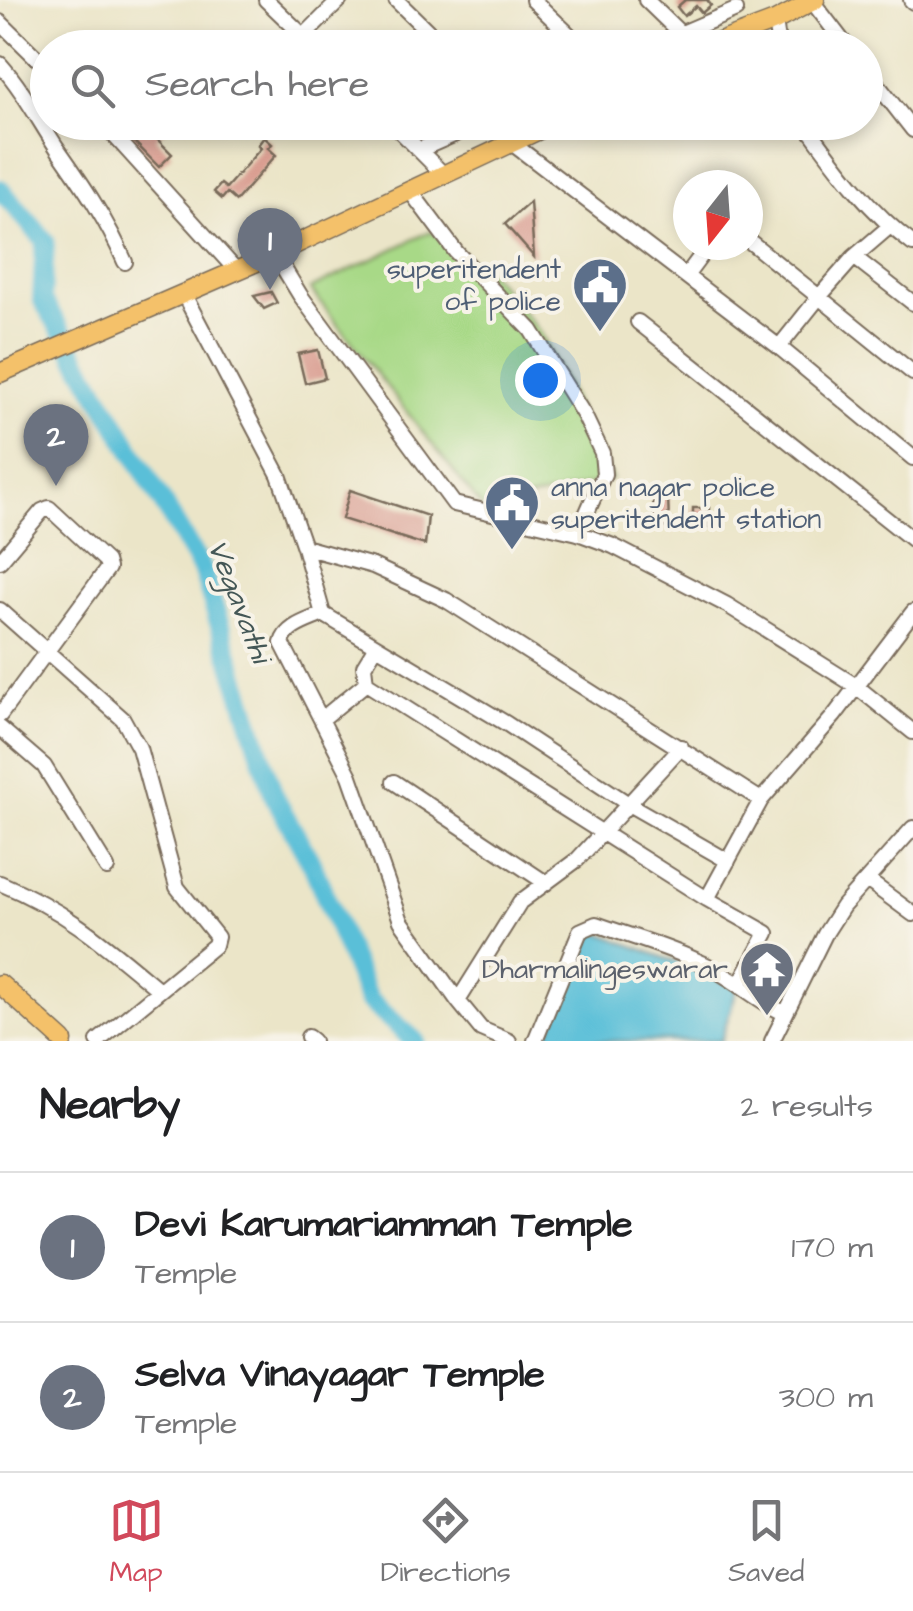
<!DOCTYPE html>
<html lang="en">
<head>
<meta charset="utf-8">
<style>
	body { margin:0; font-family:"Architects Daughter",sans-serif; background:#f2f2f2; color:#202124 }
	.compass { position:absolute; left:673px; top:170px; width:90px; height:90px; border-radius:50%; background:#fff; box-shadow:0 5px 15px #0003; rotate:197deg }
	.you { position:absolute; left:540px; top:380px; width:35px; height:35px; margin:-25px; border:8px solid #fff; border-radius:50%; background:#1a73e8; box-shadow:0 0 0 15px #1a73e833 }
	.badge { display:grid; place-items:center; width:65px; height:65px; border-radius:50%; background:#d1495b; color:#fff; font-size:32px; font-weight:700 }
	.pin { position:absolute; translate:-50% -82px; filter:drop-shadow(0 2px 5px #0008) }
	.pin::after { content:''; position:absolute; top:52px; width:35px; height:30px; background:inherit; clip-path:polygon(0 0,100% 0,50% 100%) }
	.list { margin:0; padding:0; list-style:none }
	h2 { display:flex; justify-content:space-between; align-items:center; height:130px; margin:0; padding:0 40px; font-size:42px }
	h2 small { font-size:32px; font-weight:400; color:#757577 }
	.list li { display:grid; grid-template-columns:65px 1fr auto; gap:30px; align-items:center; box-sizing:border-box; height:150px; padding:0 40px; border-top:2px solid #e0e0e0 }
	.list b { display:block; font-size:38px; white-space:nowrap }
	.list p { margin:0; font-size:32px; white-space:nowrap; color:#757577 }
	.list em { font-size:32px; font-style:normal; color:#757577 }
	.icon { flex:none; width:55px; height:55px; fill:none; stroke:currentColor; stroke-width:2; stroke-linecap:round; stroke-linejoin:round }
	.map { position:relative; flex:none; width:913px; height:1041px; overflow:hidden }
	.search { position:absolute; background:#fff; box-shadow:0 5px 15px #0003; left:30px; right:30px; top:30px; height:110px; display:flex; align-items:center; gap:25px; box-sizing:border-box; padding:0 35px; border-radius:55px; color:#757577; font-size:38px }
	.sheet { height:430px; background:#fff }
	nav { display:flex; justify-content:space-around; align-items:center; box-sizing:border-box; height:140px; border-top:2px solid #e0e0e0; background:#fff; font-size:28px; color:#757577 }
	nav a { display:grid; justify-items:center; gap:5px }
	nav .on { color:#d1495b }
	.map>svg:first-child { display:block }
	.green { fill:#a8d987; stroke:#728252; stroke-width:2.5 }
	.water { fill:#5abfd8; stroke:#4a747b; stroke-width:2.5 }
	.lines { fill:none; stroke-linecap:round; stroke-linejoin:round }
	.river { stroke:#5abfd8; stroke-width:20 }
	.building { fill:#d8998c }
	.minor-casing { stroke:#796b5a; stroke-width:18 }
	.major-casing { stroke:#796b5a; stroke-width:21 }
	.minor { stroke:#fff; stroke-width:14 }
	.major { stroke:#f4c16a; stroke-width:18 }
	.labels { text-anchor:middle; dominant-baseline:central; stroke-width:8; stroke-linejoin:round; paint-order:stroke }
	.service-label { font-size:28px; fill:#4e5e75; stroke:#f7f3e8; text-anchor:end }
	.worship-label { font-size:28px; fill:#5b616d; stroke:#f7f3e8; text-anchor:end }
	.water-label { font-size:30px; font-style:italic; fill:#445756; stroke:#f7f3e8 }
</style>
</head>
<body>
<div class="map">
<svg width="913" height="1041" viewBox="0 0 913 1041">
	<rect width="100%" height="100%" fill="#f7f3e8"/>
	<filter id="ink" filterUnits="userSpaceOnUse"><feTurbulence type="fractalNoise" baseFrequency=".01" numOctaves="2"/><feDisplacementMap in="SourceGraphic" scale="20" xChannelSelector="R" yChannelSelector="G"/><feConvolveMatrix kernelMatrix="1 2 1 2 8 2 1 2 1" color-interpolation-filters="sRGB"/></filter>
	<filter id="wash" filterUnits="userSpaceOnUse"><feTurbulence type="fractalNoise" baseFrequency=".0048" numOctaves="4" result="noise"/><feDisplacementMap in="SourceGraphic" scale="40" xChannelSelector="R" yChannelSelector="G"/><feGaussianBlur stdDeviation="2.25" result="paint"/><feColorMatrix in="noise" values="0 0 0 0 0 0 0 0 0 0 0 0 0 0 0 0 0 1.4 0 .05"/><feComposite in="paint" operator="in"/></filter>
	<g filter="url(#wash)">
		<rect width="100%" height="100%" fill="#ebe5c8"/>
		<path class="green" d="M 431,231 L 491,274 L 541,333 L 612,479 L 484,510 L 310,289 Z"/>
		<path class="water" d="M 592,930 L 738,986 L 721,1041 L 545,1041 Z"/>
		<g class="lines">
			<path class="river" d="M 0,189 L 45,241 L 42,299 L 202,569 L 274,796 L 312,864 L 368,1000 L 415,1041"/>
		</g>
		<g id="blocks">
			<path class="building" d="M 685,0 L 707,0 L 711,5 L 702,13 L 696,6 L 684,16 L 677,7 Z
				M 129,122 L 140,122 L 149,132 L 159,123 L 165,130 L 156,138 L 172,154 L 159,167 L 122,129 Z
				M 264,137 L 272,144 L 268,148 L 276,155 L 236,201 L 227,193 L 222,199 L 214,192 L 221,184 L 226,188 L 261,148 L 258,145 Z
				M 530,202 L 534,257 L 505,224 Z
				M 271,292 L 277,303 L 264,309 L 254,296 Z
				M 318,350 L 325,378 L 305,383 L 298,354 Z
				M 350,490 L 428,516 L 425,545 L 342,519 Z
				M 668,493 L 669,527 L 654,528 L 653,494 Z
				M 693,508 L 709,508 L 708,527 L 693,526 Z"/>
		</g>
	</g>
	<g filter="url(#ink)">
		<use href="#blocks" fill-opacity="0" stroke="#796b5a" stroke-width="2.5"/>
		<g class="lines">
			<g class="minor-casing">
				<path id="minor" d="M 266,0 L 316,48
					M 396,0 L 445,48
					M 533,0 L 583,48
					M 646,0 L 680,33
					M 911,0 L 913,2
					M 812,1 L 848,48
					M 775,21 L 779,48
					M 0,22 L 48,69
					M 304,36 L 340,0
					M 647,48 L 736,10
					M 0,64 C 23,90 38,119 57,148 C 83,185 107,220 125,262
					M 866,70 L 913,130
					M 102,122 L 236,270
					M 391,122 L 445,176
					M 804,122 C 836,166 869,212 913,244
					M 513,144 L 779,347 L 913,458
					M 419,150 L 483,122
					M 411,192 L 456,252 L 531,330 L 584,415 L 602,453 L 604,474 L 578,533
					M 748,240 L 819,297 L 854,257 L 889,227
					M 275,254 L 300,295 L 454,504 L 578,533 L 613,546 L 727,605 L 856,686 L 913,732
					M 854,257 L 913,303
					M 686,276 L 709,245
					M 183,293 L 279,475 L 304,547 L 373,566 L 446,600 L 761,800
					M 638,322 L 913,540
					M 779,347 L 819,297 L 913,373
					M 304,547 L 323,614 L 507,724 L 630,805 L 728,861
					M 0,561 L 42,511 L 49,508 L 106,561 L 108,568 L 0,715
					M 0,610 L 123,719 L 139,748 L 177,887 L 217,937 L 215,945 L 98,1041
					M 323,614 C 308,621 286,626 282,643 L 350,776 L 401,921 L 458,1001
					M 375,648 L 364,666 L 366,683 L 707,899
					M 322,719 L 366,683
					M 0,728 L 44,766 L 107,868
					M 394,782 L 546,883
					M 867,880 L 913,914
					M 0,883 C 67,911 103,943 158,989
					M 740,983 L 767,933 L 707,899 L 761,800 L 834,716 L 913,612
					M 308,1037 L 313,1041
					M 509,1041 L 481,1029 L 458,1001 L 520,902 L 578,859 L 681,747
					M 535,1041 L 580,931 L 596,924 C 632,937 669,947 702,963 C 733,977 754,999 784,1013
					M 772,1041 L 825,934 L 843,906 L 913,828"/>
			</g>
			<g class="major-casing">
				<path id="major" d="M 704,48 L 775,21 L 815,0
					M 0,373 L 275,254 L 556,122
					M 0,984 L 63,1041"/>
			</g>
			<use href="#minor" class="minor"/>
			<use href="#major" class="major"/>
		</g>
	</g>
	<defs>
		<g id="civic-pin" transform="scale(2.875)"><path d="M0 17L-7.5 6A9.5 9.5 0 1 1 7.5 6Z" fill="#5c6f8a" stroke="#f7f3e8"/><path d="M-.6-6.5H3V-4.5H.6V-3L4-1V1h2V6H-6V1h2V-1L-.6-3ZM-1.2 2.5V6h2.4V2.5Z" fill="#fff"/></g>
		<g id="temple-pin" transform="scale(2.875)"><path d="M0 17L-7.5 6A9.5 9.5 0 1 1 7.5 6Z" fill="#6b7280" stroke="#f7f3e8"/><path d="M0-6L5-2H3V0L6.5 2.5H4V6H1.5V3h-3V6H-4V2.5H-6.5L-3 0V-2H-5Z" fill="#fff"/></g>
	</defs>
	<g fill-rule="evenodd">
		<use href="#civic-pin" x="600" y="285"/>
		<use href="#civic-pin" x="512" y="503"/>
		<use href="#temple-pin" x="767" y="969"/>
	</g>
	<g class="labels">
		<g class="service-label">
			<text x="561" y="269">superitendent<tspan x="561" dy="32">of police</tspan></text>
			<text x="551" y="487" text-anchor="start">anna nagar police<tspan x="551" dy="32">superitendent station</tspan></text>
		</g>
		<g class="worship-label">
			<text x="728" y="969">Dharmalingeswarar</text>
		</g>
		<g class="water-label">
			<text transform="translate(239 601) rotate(69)">Vegavathi</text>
		</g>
	</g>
</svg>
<svg class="compass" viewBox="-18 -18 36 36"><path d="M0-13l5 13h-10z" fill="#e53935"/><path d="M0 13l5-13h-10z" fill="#757577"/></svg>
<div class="you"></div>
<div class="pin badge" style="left:270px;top:290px;background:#6b7280">1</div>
<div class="pin badge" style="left:56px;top:486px;background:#6b7280">2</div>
<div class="search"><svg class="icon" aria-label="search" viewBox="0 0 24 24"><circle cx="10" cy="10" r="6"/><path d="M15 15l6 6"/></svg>Search here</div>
</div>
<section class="sheet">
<h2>Nearby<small>2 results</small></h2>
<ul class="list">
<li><span class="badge" style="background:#6b7280">1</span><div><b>Devi Karumariamman Temple</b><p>Temple</p></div><em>170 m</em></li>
<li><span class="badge" style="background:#6b7280">2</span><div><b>Selva Vinayagar Temple</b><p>Temple</p></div><em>300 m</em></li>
</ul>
</section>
<nav>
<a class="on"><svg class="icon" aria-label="map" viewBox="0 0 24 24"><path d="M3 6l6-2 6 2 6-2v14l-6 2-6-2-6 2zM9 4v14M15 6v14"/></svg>Map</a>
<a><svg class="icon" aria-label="directions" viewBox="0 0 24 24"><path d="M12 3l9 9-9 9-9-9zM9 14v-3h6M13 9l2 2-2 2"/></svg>Directions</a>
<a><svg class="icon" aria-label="saved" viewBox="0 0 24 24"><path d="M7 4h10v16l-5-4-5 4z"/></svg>Saved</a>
</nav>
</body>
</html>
